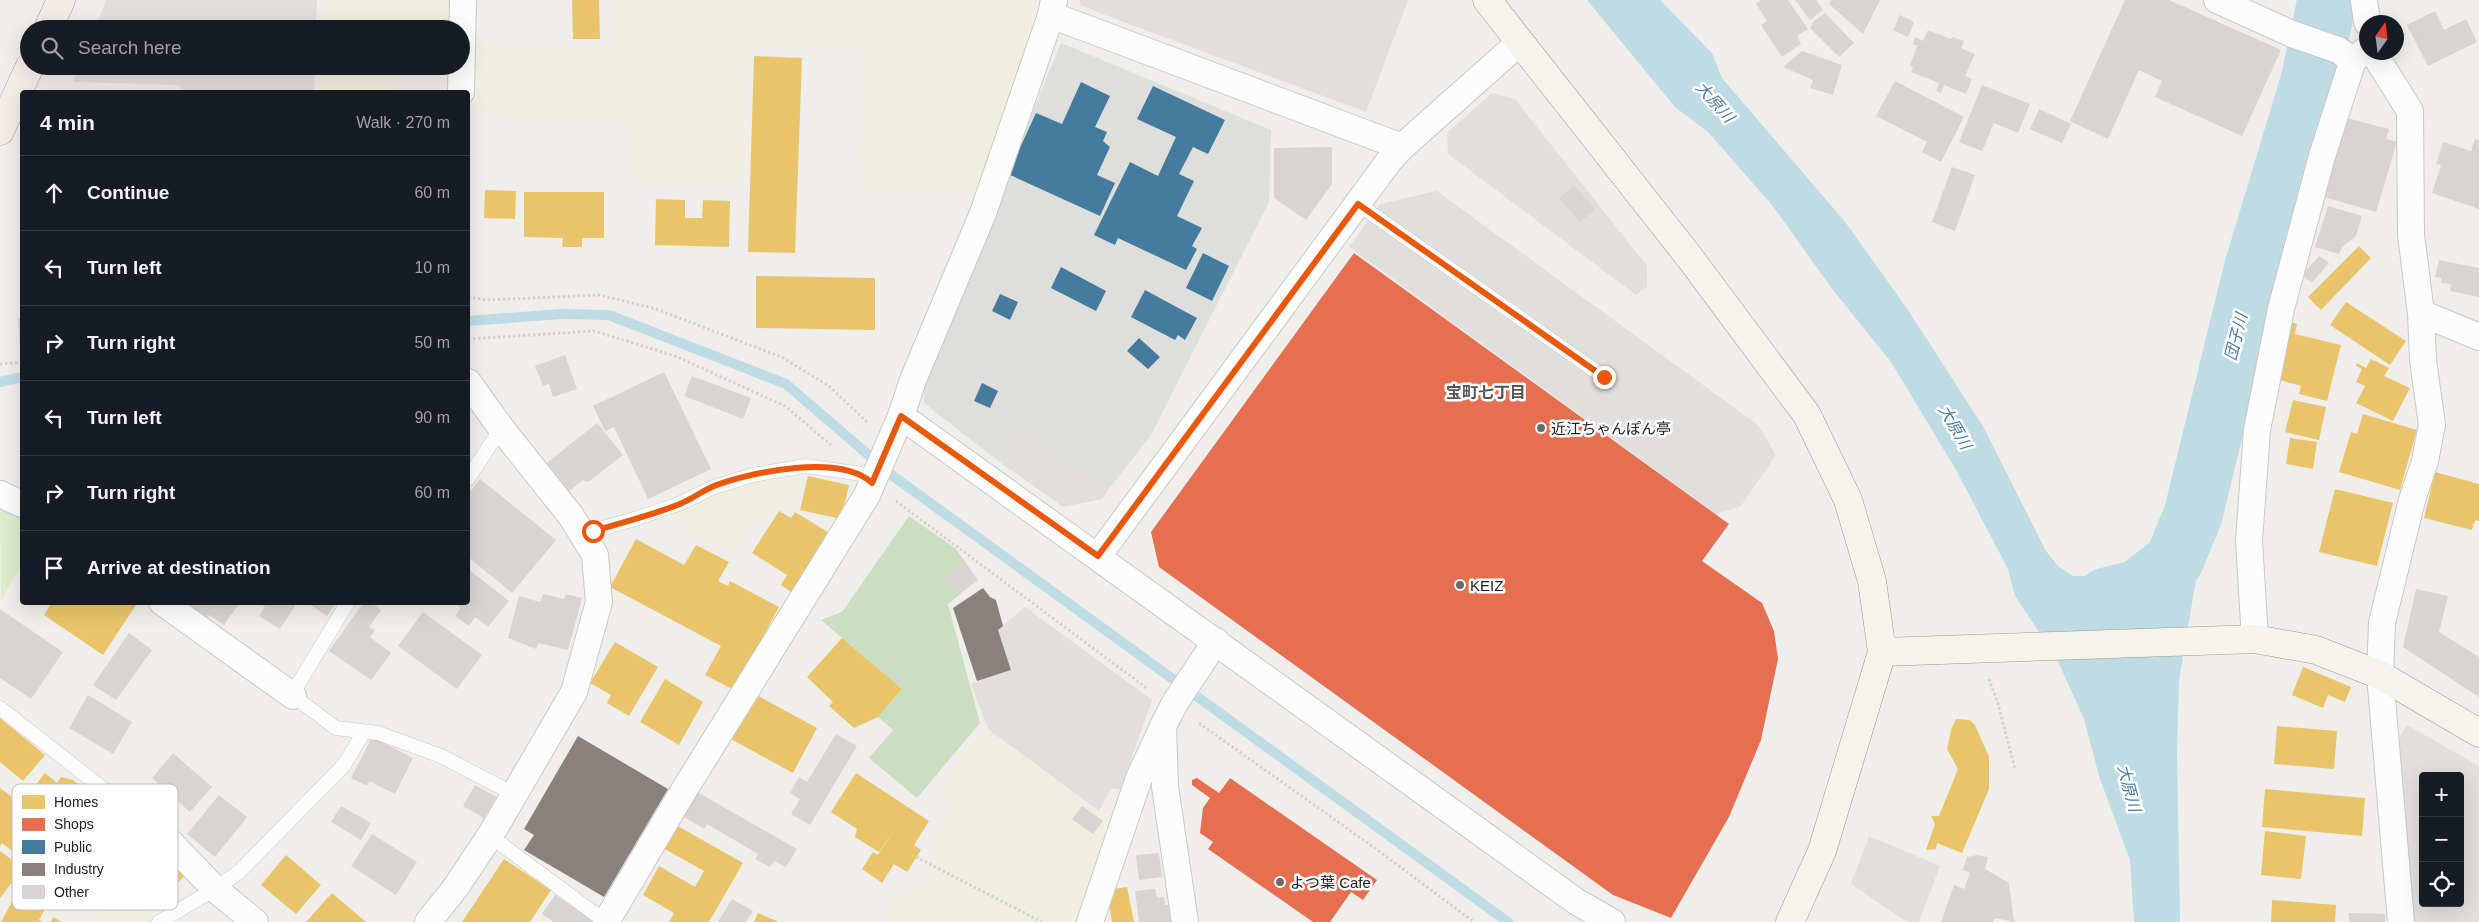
<!DOCTYPE html>
<html lang="en">
<head>
<meta charset="utf-8">
<style>
	body { margin:0; font-family:Helvetica,"Noto Sans JP",sans-serif; background:#242831; color:#f1f3f6 }
	.controls { position:absolute; right:15px; bottom:15px; display:grid; overflow:hidden; border-radius:5px; box-shadow:0 5px 20px #0002 }
	.controls button { width:45px; height:45px; display:grid; place-items:center; padding:0; border:0; border-bottom:1px solid #363941; background:#171b24; color:#f1f3f6; font:25px sans-serif }
	.compass { position:absolute; left:2359px; top:15px; width:45px; height:45px; border-radius:50%; background:#171b24; box-shadow:0 5px 20px #0002; rotate:14deg }
	.stop { position:absolute; width:15px; height:15px; margin:-11px; border:4px solid #ea580c; border-radius:50%; background:#fff }
	.stop.end { background:#ea580c; border-color:#fff; box-shadow:0 1px 5px #0008 }
	.list { margin:0; padding:0; list-style:none }
	h2 { display:flex; justify-content:space-between; align-items:center; height:65px; margin:0; padding:0 20px; font-size:21px }
	h2 small { font-size:16px; font-weight:400; color:#9ea1a6 }
	.list li { display:grid; grid-template-columns:32px 1fr auto; gap:15px; align-items:center; box-sizing:border-box; height:75px; padding:0 20px; border-top:1px solid #363941 }
	.list b { display:block; font-size:19px; white-space:nowrap }
	.list em { font-size:16px; font-style:normal; color:#9ea1a6 }
	.icon { flex:none; width:28px; height:28px; fill:none; stroke:currentColor; stroke-width:2; stroke-linecap:round; stroke-linejoin:round }
	.map { position:relative; flex:none; width:2479px; height:922px; overflow:hidden }
	.search { position:absolute; background:#171b24; box-shadow:0 5px 20px #0002; left:20px; top:20px; width:450px; height:55px; display:flex; align-items:center; gap:12px; box-sizing:border-box; padding:0 18px; border-radius:28px; color:#9ea1a6; font-size:19px }
	.panel { position:absolute; background:#171b24; box-shadow:0 5px 20px #0002; left:20px; top:90px; width:450px; height:515px; border-radius:5px }
	.map>svg:first-child { display:block }
	.religious { fill:#dededc }
	.farmland { fill:#efefdf }
	.grass { fill:#ddeccb }
	.forest { fill:#cbdec1 }
	.parking { fill:#e0dfde; fill-rule:evenodd }
	.water { fill:#bfdbe3 }
	.homes { fill:#e9c46a }
	.shops { fill:#e76f51 }
	.public { fill:#457b9d }
	.industry { fill:#8a817c }
	.lines { fill:none; stroke-linecap:round; stroke-linejoin:round }
	.stream { stroke:#bfdbe3; stroke-width:10 }
	.river { stroke:#bfdbe3; stroke-width:59 }
	.building { fill:#d7d4d2 }
	.lane-casing { stroke:#c9c8c7; stroke-width:15 }
	.street-casing { stroke:#c9c8c7; stroke-width:28 }
	.secondary-casing { stroke:#999a82; stroke-width:29 }
	.primary-casing { stroke:#a79c86; stroke-width:29 }
	.path { stroke:#dccecd; stroke-width:3; stroke-dasharray:2.5 2.5; stroke-linecap:butt }
	.lane { stroke:#fdfcfc; stroke-width:14 }
	.street { stroke:#fdfcfc; stroke-width:26 }
	.secondary { stroke:#f4f4ed; stroke-width:28 }
	.primary { stroke:#f3ede7; stroke-width:28 }
	.route { stroke:#ea580c; stroke-width:6 }
	.poi-dot { fill:#6a6968; stroke:#fff; stroke-width:2 }
	.labels { text-anchor:middle; dominant-baseline:central; stroke-width:5; stroke-linejoin:round; paint-order:stroke }
	.poi-label { font-size:15px; fill:#222; stroke:#fff; text-anchor:start }
	.water-label { font-size:16px; font-style:italic; fill:#4a7aab; stroke:#fff }
	.neighbourhood-label { font-size:16px; font-weight:bold; fill:#555; stroke:#fff }
	.key { fill:#fff; stroke:#bdbdbd; stroke-width:1 }
	.key-label { font-size:14px; fill:#222 }
</style>
</head>
<body>
<div class="map">
<svg width="2479" height="922" viewBox="0 0 2479 922">
	<rect width="100%" height="100%" fill="#f0eeeb"/>
	<path class="religious" d="M 1061,43 L 1271,130 L 1269,202 L 1151,435 L 1109,489 L 1021,426 L 997,460 L 924,403 L 925,372 Z"/>
	<path class="farmland" d="M 323,0 L 451,0 L 450,29 L 322,29 Z
		M 611,0 L 1038,0 L 980,199 L 980,193 L 861,188 L 865,47 L 746,44 L 742,183 L 627,180 L 628,118 L 476,112 L 479,44 L 610,48 Z
		M 320,66 L 392,66 L 391,92 L 319,92 Z
		M 796,472 L 799,475 L 798,505 L 747,523 L 731,551 L 671,518 L 718,491 Z
		M 985,728 L 1110,820 L 1076,922 L 882,922 L 895,894 L 910,895 L 924,882 L 939,857 L 926,849 L 951,811 L 938,792 Z
		M 121,887 L 159,919 L 154,922 L 92,922 Z"/>
	<path class="grass" d="M 0,506 L 22,515 L 22,564 L 1,600 Z"/>
	<path class="forest" d="M 909,516 L 955,548 L 966,563 L 946,578 L 959,595 L 948,604 L 980,723 L 917,798 L 869,758 L 893,730 L 878,717 L 902,689 L 821,620 L 842,612 Z"/>
	<path class="parking" d="M 106,0 L 317,0 L 316,29 L 95,29 Z
		M 1079,0 L 1408,0 L 1366,112 L 1105,15 L 1081,5 Z
		M 79,66 L 315,66 L 314,92 L 181,92 L 180,85 L 73,82 Z
		M 1492,93 L 1515,99 L 1647,266 L 1647,287 L 1636,295 L 1448,154 L 1447,133 Z
		M 1437,191 L 1758,425 L 1776,455 L 1741,506 L 1716,514 L 1349,247 L 1380,204 Z
		M 1021,426 L 1109,489 L 1102,499 L 1063,507 L 997,460 Z
		M 1025,607 L 1152,700 L 1120,790 L 1112,788 L 1099,811 L 988,729 L 971,684 L 1011,669 L 998,630 Z
		M 2407,725 L 2479,766 L 2479,922 L 2410,922 L 2398,740 ZM 2423,776 L 2460,776 L 2460,903 L 2423,903 Z
		M 1869,836 L 1940,866 L 1919,922 L 1907,922 L 1851,884 Z"/>
	<path class="water" d="M 1587,0 L 1660,0 L 1712,53 L 1722,78 L 1846,223 L 1908,310 L 1984,428 L 2046,551 L 2058,566 L 2073,576 L 2093,576 L 2133,567 L 2153,549 L 2198,568 L 2179,680 L 2177,752 L 2180,922 L 2134,922 L 2130,860 L 2099,776 L 2084,719 L 2057,659 L 2015,596 L 2008,569 L 1956,470 L 1891,362 L 1833,290 L 1772,205 L 1708,132 L 1675,107 Z"/>
	<path class="homes" d="M 572,0 L 599,0 L 600,39 L 573,39 Z
		M 754,56 L 802,58 L 795,253 L 748,252 Z
		M 485,190 L 516,191 L 515,219 L 484,218 Z
		M 524,192 L 604,192 L 604,238 L 582,238 L 582,247 L 562,247 L 563,238 L 524,237 Z
		M 656,199 L 685,200 L 685,218 L 702,218 L 703,200 L 730,201 L 729,247 L 655,245 Z
		M 2359,246 L 2371,258 L 2321,310 L 2308,297 Z
		M 756,276 L 875,278 L 875,330 L 756,328 Z
		M 2346,302 L 2406,341 L 2390,365 L 2330,325 Z
		M 2287,321 L 2297,324 L 2295,334 L 2341,345 L 2327,401 L 2299,394 L 2301,386 L 2273,378 Z
		M 2371,359 L 2389,368 L 2384,376 L 2410,388 L 2393,421 L 2356,403 L 2365,386 L 2356,382 L 2362,369 L 2356,366 L 2357,363 L 2366,368 Z
		M 2293,400 L 2326,407 L 2319,440 L 2285,432 Z
		M 2363,414 L 2417,430 L 2400,490 L 2339,472 L 2351,432 L 2357,434 Z
		M 2290,438 L 2317,442 L 2313,469 L 2286,464 Z
		M 2435,472 L 2479,484 L 2479,521 L 2475,520 L 2472,530 L 2424,518 Z
		M 808,476 L 849,485 L 841,519 L 800,510 Z
		M 2335,489 L 2393,503 L 2377,566 L 2319,552 Z
		M 779,511 L 791,518 L 795,512 L 831,534 L 794,594 L 781,585 L 787,575 L 752,553 Z
		M 636,539 L 684,565 L 696,545 L 729,562 L 718,581 L 728,586 L 730,581 L 779,607 L 734,690 L 705,675 L 721,646 L 610,587 Z
		M 52,602 L 138,602 L 103,655 L 44,615 Z
		M 842,638 L 902,689 L 878,717 L 854,728 L 829,706 L 833,702 L 807,677 Z
		M 615,642 L 658,667 L 629,716 L 607,703 L 611,695 L 590,683 Z
		M 2303,667 L 2351,687 L 2345,702 L 2328,695 L 2323,708 L 2292,695 Z
		M 665,679 L 703,702 L 679,745 L 640,722 Z
		M 753,693 L 817,728 L 793,773 L 729,738 Z
		M 0,718 L 45,755 L 23,781 L 0,762 Z
		M 1956,719 L 1970,720 L 1975,725 L 1989,757 L 1989,789 L 1962,853 L 1937,843 L 1936,849 L 1926,850 L 1935,824 L 1931,816 L 1939,816 L 1958,769 L 1947,749 L 1951,730 Z
		M 2277,726 L 2337,731 L 2334,769 L 2274,764 Z
		M 45,773 L 57,783 L 61,777 L 73,780 L 108,808 L 87,833 L 59,811 L 55,816 L 28,795 Z
		M 856,773 L 929,821 L 914,845 L 921,850 L 907,872 L 894,864 L 882,883 L 862,869 L 873,852 L 878,855 L 893,832 L 879,852 L 855,837 L 857,829 L 831,812 Z
		M 0,788 L 19,802 L 21,797 L 54,822 L 25,861 L 2,843 L 0,846 Z
		M 2265,789 L 2365,798 L 2362,836 L 2262,827 Z
		M 676,825 L 743,863 L 709,922 L 669,922 L 674,913 L 643,895 L 659,866 L 695,887 L 704,871 L 663,848 Z
		M 2265,831 L 2306,836 L 2301,879 L 2261,875 Z
		M 151,843 L 187,873 L 163,899 L 157,894 L 153,899 L 133,882 L 134,877 L 127,871 Z
		M 0,851 L 23,868 L 0,898 Z
		M 286,855 L 321,885 L 296,914 L 261,885 Z
		M 504,859 L 551,890 L 530,922 L 462,922 Z
		M 21,885 L 50,900 L 39,920 L 44,922 L 1,922 Z
		M 1127,887 L 1134,922 L 1112,922 L 1109,904 L 1114,889 Z
		M 332,893 L 366,922 L 306,922 Z
		M 2272,900 L 2336,905 L 2335,922 L 2271,922 Z
		M 758,913 L 779,922 L 754,922 Z
		M 53,917 L 62,922 L 51,922 Z"/>
	<path class="shops" d="M 1354,253 L 1729,524 L 1702,561 L 1762,603 L 1774,631 L 1778,659 L 1761,740 L 1729,817 L 1671,918 L 1613,895 L 1159,567 L 1151,532 Z
		M 1197,778 L 1219,793 L 1230,778 L 1377,880 L 1363,900 L 1351,892 L 1330,922 L 1313,922 L 1208,849 L 1213,842 L 1200,833 L 1203,808 L 1210,798 L 1192,785 L 1192,780 Z"/>
	<path class="public" d="M 1081,82 L 1110,96 L 1095,127 L 1107,132 L 1103,141 L 1110,147 L 1097,175 L 1115,183 L 1100,216 L 1008,174 L 1036,113 L 1062,124 Z
		M 1153,86 L 1225,120 L 1208,154 L 1193,147 L 1179,174 L 1194,181 L 1177,216 L 1202,228 L 1192,246 L 1197,249 L 1186,270 L 1118,238 L 1115,245 L 1094,235 L 1130,162 L 1158,176 L 1176,137 L 1137,119 Z
		M 1203,253 L 1229,266 L 1212,301 L 1186,288 Z
		M 1061,267 L 1106,291 L 1096,311 L 1051,288 Z
		M 1145,290 L 1197,318 L 1185,340 L 1178,335 L 1175,340 L 1131,317 Z
		M 1000,294 L 1018,302 L 1010,320 L 992,311 Z
		M 1139,338 L 1160,357 L 1148,369 L 1127,351 Z
		M 982,383 L 998,391 L 990,408 L 974,401 Z"/>
	<path class="industry" d="M 983,588 L 990,597 L 996,600 L 1003,626 L 998,630 L 1011,670 L 977,681 L 953,608 Z
		M 578,736 L 668,789 L 604,897 L 524,850 L 534,835 L 524,829 Z"/>
	<g class="lines">
		<path class="stream" d="M 468,321 L 562,314 L 609,315 L 786,384 L 893,476 L 1508,922
			M 0,382 L 22,377"/>
		<path class="river" d="M 2106,597 L 2138,589 L 2174,561 L 2193,515 L 2253,270 L 2310,81 L 2327,0"/>
	</g>
	<path class="building" d="M 1761,0 L 1788,0 L 1808,29 L 1797,36 L 1801,44 L 1782,57 L 1761,25 L 1767,21 L 1756,4 Z
		M 1795,0 L 1816,0 L 1823,10 L 1810,20 Z
		M 1831,0 L 1880,0 L 1863,34 L 1829,4 Z
		M 2125,0 L 2169,0 L 2281,50 L 2242,136 L 2155,97 L 2162,81 L 2139,70 L 2108,139 L 2070,121 Z
		M 2435,11 L 2444,30 L 2466,19 L 2477,42 L 2428,66 L 2407,25 Z
		M 1825,13 L 1854,43 L 1839,57 L 1810,28 L 1813,22 Z
		M 1900,15 L 1914,22 L 1908,37 L 1893,30 Z
		M 1928,30 L 1951,39 L 1952,37 L 1964,41 L 1961,48 L 1975,54 L 1965,76 L 1972,79 L 1966,94 L 1944,85 L 1941,93 L 1936,91 L 1939,83 L 1911,72 L 1913,67 L 1910,65 L 1917,46 L 1913,44 L 1915,37 L 1923,41 Z
		M 1802,51 L 1842,65 L 1833,95 L 1810,88 L 1813,80 L 1783,67 Z
		M 1895,81 L 1964,117 L 1941,162 L 1922,152 L 1927,142 L 1876,116 Z
		M 1982,85 L 2030,104 L 2018,133 L 1994,123 L 1982,151 L 1959,142 Z
		M 2039,109 L 2071,124 L 2062,143 L 2030,129 Z
		M 2347,118 L 2389,129 L 2386,139 L 2397,142 L 2376,212 L 2324,197 Z
		M 2475,139 L 2479,140 L 2479,209 L 2432,193 L 2441,165 L 2436,164 L 2443,142 L 2471,151 Z
		M 1332,147 L 1332,184 L 1306,220 L 1274,198 L 1274,148 Z
		M 1952,167 L 1975,175 L 1955,231 L 1932,222 Z
		M 1574,185 L 1595,209 L 1580,222 L 1559,198 Z
		M 2328,206 L 2362,216 L 2356,236 L 2342,247 L 2339,254 L 2315,247 Z
		M 2319,256 L 2329,263 L 2312,283 L 2302,275 Z
		M 2439,260 L 2479,268 L 2479,297 L 2450,291 L 2451,284 L 2441,283 L 2442,278 L 2435,277 Z
		M 22,318 L 22,349 L 20,349 L 18,319 Z
		M 565,355 L 577,389 L 553,397 L 549,384 L 543,386 L 535,366 Z
		M 664,372 L 711,469 L 648,499 L 614,427 L 605,431 L 593,406 Z
		M 692,376 L 751,398 L 743,419 L 684,396 Z
		M 597,423 L 623,455 L 588,482 L 583,480 L 569,491 L 547,463 Z
		M 480,479 L 556,540 L 512,593 L 468,557 L 468,495 Z
		M 966,563 L 978,580 L 959,595 L 946,578 Z
		M 468,569 L 509,601 L 488,627 L 475,617 L 469,626 L 455,616 L 461,608 L 453,602 L 468,602 Z
		M 2416,589 L 2448,596 L 2439,632 L 2479,657 L 2479,697 L 2403,647 Z
		M 543,594 L 564,599 L 566,594 L 582,598 L 568,650 L 538,643 L 536,649 L 508,638 L 519,596 L 540,602 Z
		M 184,602 L 240,602 L 224,625 L 209,615 L 207,618 Z
		M 258,602 L 290,602 L 295,606 L 280,629 L 259,616 L 265,607 Z
		M 306,602 L 336,602 L 327,616 Z
		M 364,602 L 370,602 L 381,610 L 369,627 L 375,630 L 370,637 L 391,653 L 371,680 L 329,651 Z
		M 0,609 L 63,652 L 31,699 L 0,678 Z
		M 423,612 L 482,655 L 457,689 L 398,646 Z
		M 129,633 L 152,650 L 116,700 L 93,685 Z
		M 88,695 L 132,722 L 113,754 L 69,728 Z
		M 836,734 L 857,746 L 810,825 L 791,814 L 800,799 L 790,793 L 799,777 L 807,782 Z
		M 372,737 L 413,758 L 395,794 L 369,781 L 367,786 L 351,778 Z
		M 173,753 L 212,787 L 190,812 L 152,778 Z
		M 475,785 L 496,797 L 484,818 L 463,806 Z
		M 692,789 L 797,849 L 786,867 L 774,861 L 770,867 L 755,859 L 758,854 L 707,824 L 705,829 L 678,814 Z
		M 219,795 L 247,817 L 215,857 L 187,834 Z
		M 341,806 L 371,823 L 361,840 L 331,822 Z
		M 1082,806 L 1103,821 L 1093,834 L 1072,819 Z
		M 372,834 L 417,862 L 396,895 L 351,866 Z
		M 1159,853 L 1162,877 L 1139,880 L 1136,855 Z
		M 1977,855 L 1988,857 L 1985,869 L 2009,883 L 2014,922 L 1995,918 L 1993,922 L 1941,922 L 1954,885 L 1964,889 L 1970,873 L 1963,870 L 1967,857 Z
		M 1155,889 L 1157,898 L 1164,897 L 1165,905 L 1170,905 L 1173,922 L 1139,922 L 1135,891 Z
		M 555,895 L 593,920 L 592,922 L 554,922 L 542,914 Z
		M 732,899 L 753,911 L 746,922 L 718,922 Z
		M 2349,913 L 2385,914 L 2385,922 L 2349,922 Z"/>
	<g class="lines">
		<g class="lane-casing">
			<path id="lane" d="M 1358,204 L 1604,377
				M 468,479 L 501,428
				M 582,534 L 638,518 L 681,503 L 714,487 L 753,475 L 805,466 L 862,474
				M 348,602 L 294,691 L 293,696 L 336,728 L 378,733 L 441,756 L 514,794
				M 0,708 L 167,839
				M 490,836 L 606,922
				M 159,922 L 215,889 L 239,872 L 344,765 L 364,732"/>
		</g>
		<g class="street-casing">
			<path id="street" d="M 2217,0 L 2292,34 L 2338,50 L 2353,60 L 2366,50
				M 2364,0 L 2367,22
				M 1051,15 L 1402,147
				M 2373,52 L 2410,111 L 2411,235 L 2421,313 L 2423,360 L 2432,425 L 2425,461 L 2412,500 L 2382,623 L 2380,675 L 2401,922
				M 461,92 L 463,0
				M 2421,313 L 2479,337
				M 901,416 L 1577,902 L 1612,922
				M 0,494 L 22,504
				M 1098,556 L 1389,161 L 1402,147 L 1520,42
				M 162,602 L 293,696
				M 2255,639 L 2249,541 L 2257,430 L 2281,309 L 2322,156 L 2353,60
				M 167,839 L 215,889 L 255,922
				M 428,922 L 456,887 L 490,836 L 574,692 L 599,602 L 595,555 L 571,516 L 501,428 L 468,382
				M 606,922 L 678,800 L 867,495 L 901,416 L 913,380 L 983,213 L 1051,15 L 1054,0
				M 1090,922 L 1139,778 L 1161,731
				M 1185,922 L 1165,787 L 1163,726 L 1176,701 L 1216,641"/>
		</g>
		<g class="secondary-casing">
			<path id="secondary" d="M 1487,0 L 1690,258 L 1807,415 L 1848,500 L 1872,581 L 1882,652 L 1822,851 L 1790,922
				M 1882,652 L 2255,639 L 2316,650 L 2380,675 L 2479,733"/>
		</g>
		<g class="primary-casing">
			<path id="primary" d="M 48,29 L 61,0
				M 0,131 L 30,66"/>
		</g>
		<path class="path" d="M 468,297 L 486,300 L 600,295 L 656,309 L 781,357 L 829,386 L 867,422
			M 468,339 L 594,331 L 675,356 L 785,406 L 831,445
			M 0,364 L 22,362
			M 896,501 L 1148,689
			M 1989,679 L 1998,704 L 2015,769
			M 1199,723 L 1376,849 L 1474,922
			M 916,857 L 1042,922"/>
		<use href="#lane" class="lane"/>
		<use href="#street" class="street"/>
		<use href="#secondary" class="secondary"/>
		<use href="#primary" class="primary"/>
	</g>
	<g class="lines">
		<path class="route" d="M 593,531 C 622,523 652,515 680,504 C 692,499 702,491 714,486 C 751,472 840,453 872,483 L 901,416 L 1098,556 L 1358,204 L 1604,377"/>
	</g>
	<g class="poi-dot">
		<circle cx="1541" cy="428" r="5"/>
		<circle cx="1460" cy="585" r="5"/>
		<circle cx="1280" cy="882" r="5"/>
	</g>
	<g class="labels">
		<g class="poi-label">
			<text x="1551" y="428">近江ちゃんぽん亭</text>
			<text x="1470" y="585">KEIZ</text>
			<text x="1290" y="882">よつ葉 Cafe</text>
		</g>
		<g class="water-label">
			<text transform="translate(1715 102) rotate(48)">大原川</text>
			<text transform="translate(2236 337) rotate(-76)">団子川</text>
			<text transform="translate(1955 427) rotate(60)">大原川</text>
			<text transform="translate(2129 788) rotate(75)">大原川</text>
		</g>
		<g class="neighbourhood-label">
			<text x="1486" y="392">宝町七丁目</text>
		</g>
	</g>
	<rect x="12" y="784" width="166" height="126" rx="8" class="key"/>
	<rect x="22" y="795" width="23" height="14" fill="#e9c46a"/>
	<rect x="22" y="818" width="23" height="13" fill="#e76f51"/>
	<rect x="22" y="840" width="23" height="14" fill="#457b9d"/>
	<rect x="22" y="863" width="23" height="13" fill="#8a817c"/>
	<rect x="22" y="885" width="23" height="14" fill="#d7d4d2"/>
	<g class="key-label">
		<text x="54" y="807">Homes</text>
		<text x="54" y="829">Shops</text>
		<text x="54" y="852">Public</text>
		<text x="54" y="874">Industry</text>
		<text x="54" y="897">Other</text>
	</g>
</svg>
<div class="controls">
<button>+</button>
<button>−</button>
<button><svg class="icon" aria-label="locate" viewBox="0 0 24 24"><circle cx="12" cy="12" r="6"/><path d="M12 2v4M12 18v4M2 12h4M18 12h4"/></svg></button>
</div>
<svg class="compass" viewBox="-18 -18 36 36"><path d="M0-13l5 13h-10z" fill="#e53935"/><path d="M0 13l5-13h-10z" fill="#9ea1a6"/></svg>
<div class="stop" style="left:593px;top:531px"></div>
<div class="stop end" style="left:1604px;top:377px"></div>
<div class="search"><svg class="icon" aria-label="search" viewBox="0 0 24 24"><circle cx="10" cy="10" r="6"/><path d="M15 15l6 6"/></svg>Search here</div>
<section class="panel">
<h2>4 min<small>Walk · 270 m</small></h2>
<ul class="list">
<li><svg class="icon" aria-label="ahead" viewBox="0 0 24 24"><path d="M12 20V5M6 11l6-6 6 6"/></svg><div><b>Continue</b></div><em>60 m</em></li>
<li><svg class="icon" aria-label="left" viewBox="0 0 24 24"><path d="M17 20v-9H6M10 6l-5 5 5 5"/></svg><div><b>Turn left</b></div><em>10 m</em></li>
<li><svg class="icon" aria-label="right" viewBox="0 0 24 24"><path d="M7 20v-9h11M14 6l5 5-5 5"/></svg><div><b>Turn right</b></div><em>50 m</em></li>
<li><svg class="icon" aria-label="left" viewBox="0 0 24 24"><path d="M17 20v-9H6M10 6l-5 5 5 5"/></svg><div><b>Turn left</b></div><em>90 m</em></li>
<li><svg class="icon" aria-label="right" viewBox="0 0 24 24"><path d="M7 20v-9h11M14 6l5 5-5 5"/></svg><div><b>Turn right</b></div><em>60 m</em></li>
<li><svg class="icon" aria-label="arrive" viewBox="0 0 24 24"><path d="M6 21V4h12l-3 4 3 4H6"/></svg><div><b>Arrive at destination</b></div></li>
</ul>
</section>
</div>
</body>
</html>
